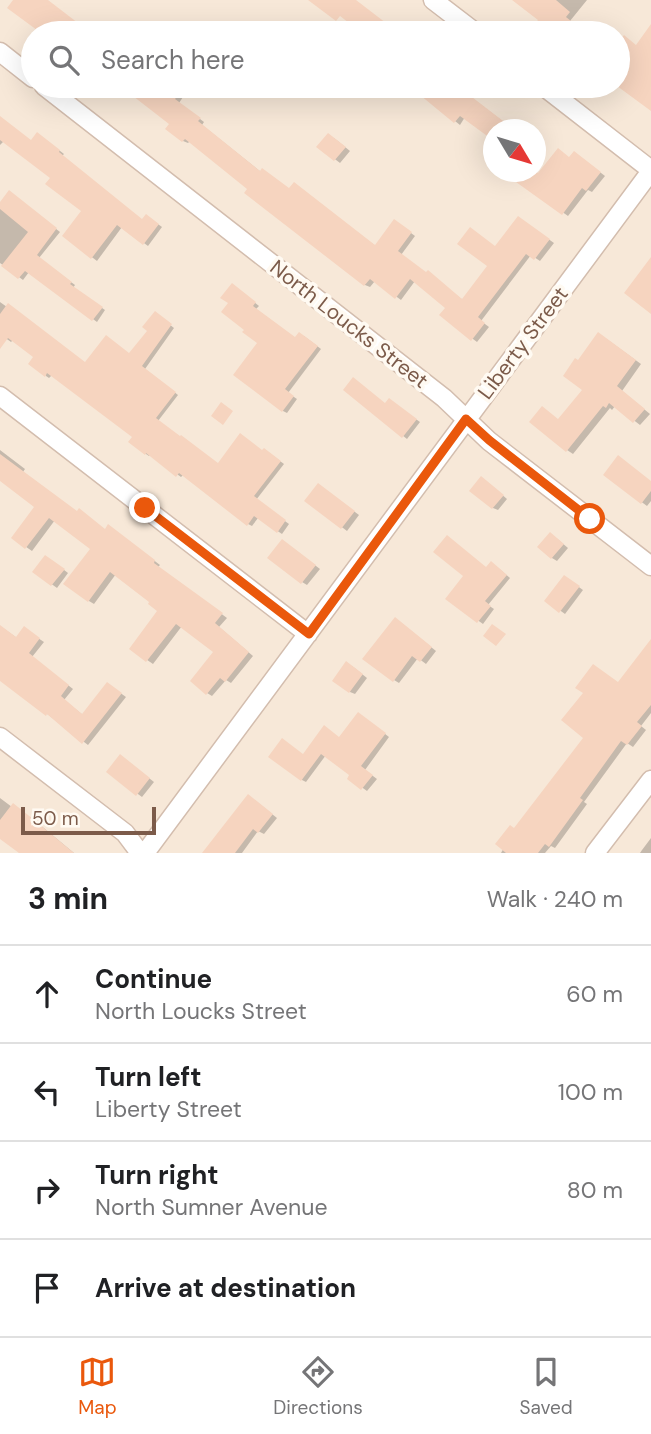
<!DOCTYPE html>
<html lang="en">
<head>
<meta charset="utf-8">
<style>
	body { margin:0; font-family:"DM Sans",sans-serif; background:#f6f6f6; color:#202124 }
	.compass { position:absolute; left:483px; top:119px; width:63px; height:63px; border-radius:50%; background:#fff; box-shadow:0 7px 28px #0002; rotate:128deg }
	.scale { position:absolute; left:21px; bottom:18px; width:135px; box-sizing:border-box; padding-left:7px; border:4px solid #7c5b4a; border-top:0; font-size:19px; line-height:24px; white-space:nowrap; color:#7c5b4a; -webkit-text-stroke:5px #fffaf2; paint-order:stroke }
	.stop { position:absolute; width:21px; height:21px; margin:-16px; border:5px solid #ea580c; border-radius:50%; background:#fff }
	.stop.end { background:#ea580c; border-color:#fff; box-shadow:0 2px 7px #0008 }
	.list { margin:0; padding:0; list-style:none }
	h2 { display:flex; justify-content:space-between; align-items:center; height:91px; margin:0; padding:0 28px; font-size:30px }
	h2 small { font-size:23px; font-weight:400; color:#757577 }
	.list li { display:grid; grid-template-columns:46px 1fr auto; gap:21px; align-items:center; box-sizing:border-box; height:98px; padding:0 28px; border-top:2px solid #e0e0e0 }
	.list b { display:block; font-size:26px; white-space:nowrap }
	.list p { margin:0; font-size:23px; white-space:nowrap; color:#757577 }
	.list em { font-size:23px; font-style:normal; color:#757577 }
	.icon { flex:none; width:38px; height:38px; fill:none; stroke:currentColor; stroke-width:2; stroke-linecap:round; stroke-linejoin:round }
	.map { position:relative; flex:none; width:651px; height:853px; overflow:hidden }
	.search { position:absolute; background:#fff; box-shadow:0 7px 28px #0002; left:21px; right:21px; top:21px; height:77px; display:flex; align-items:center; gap:18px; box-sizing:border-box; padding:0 24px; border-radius:38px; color:#757577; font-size:26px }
	.sheet { height:483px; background:#fff }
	nav { display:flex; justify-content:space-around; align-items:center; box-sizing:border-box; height:98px; border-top:2px solid #e0e0e0; background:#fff; font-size:19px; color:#757577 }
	nav a { display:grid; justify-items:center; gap:4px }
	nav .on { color:#ea580c }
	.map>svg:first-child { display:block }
	.residential { fill:#f7e8d8; fill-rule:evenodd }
	.shadow { fill:#0003 }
	.building { fill:#f6d4bf }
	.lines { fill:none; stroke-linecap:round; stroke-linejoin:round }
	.minor-casing { stroke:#d3bdae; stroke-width:21 }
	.minor { stroke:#fff; stroke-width:18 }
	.route { stroke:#ea580c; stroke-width:9 }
	.labels { text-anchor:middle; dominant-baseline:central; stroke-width:7; stroke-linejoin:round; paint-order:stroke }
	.street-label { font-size:21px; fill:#7c5b4a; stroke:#fffaf2 }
</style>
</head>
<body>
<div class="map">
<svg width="651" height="853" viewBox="0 0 651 853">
	<rect width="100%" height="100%" fill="#fef6ea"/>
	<path class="residential" d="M 0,0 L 651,0 L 651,853 L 0,853 ZM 33,33 L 618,33 L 618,86 L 33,86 ZM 494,130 L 536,130 L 536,172 L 494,172 Z"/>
	<path class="shadow" d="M 515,0 L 587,0 L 570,21 L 585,33 L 546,33 L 536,25 L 540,20 Z
		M 139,21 L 143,24 L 156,33 L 130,33 Z
		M 123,86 L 168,86 L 183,97 L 179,103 L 204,122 L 202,125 L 261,172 L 376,246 L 399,224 L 415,236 L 401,255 L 463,300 L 490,266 L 496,248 L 523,221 L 554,243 L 540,261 L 531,255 L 481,321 L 489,327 L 477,342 L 441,315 L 447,307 L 415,281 L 401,300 L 375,281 L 370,287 L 365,285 L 246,192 L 249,188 L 190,141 L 188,143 L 183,141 L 172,123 Z
		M 411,86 L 456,86 L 514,130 L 465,117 L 460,125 Z
		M 0,118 L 32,142 L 42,137 L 64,154 L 62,156 L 143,221 L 151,219 L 162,227 L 148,246 L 122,227 L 97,261 L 64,236 L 83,211 L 53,177 L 4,141 L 0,145 Z
		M 334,138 L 350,151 L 340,163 L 319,147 Z
		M 579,156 L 605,176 L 592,192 L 588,190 L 568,216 L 507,173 L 509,172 L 534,172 L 539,175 L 570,158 Z
		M 13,195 L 60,232 L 39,258 L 75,285 L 73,288 L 105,310 L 97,322 L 29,272 L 23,280 L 0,263 L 0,204 Z
		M 236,288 L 259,306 L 256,309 L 296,339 L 304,336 L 321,349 L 288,393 L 297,399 L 287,413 L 283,411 L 259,343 L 246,329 Z
		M 0,302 L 86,364 L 130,355 L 159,316 L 174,328 L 145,369 L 178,395 L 158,421 L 218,464 L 263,452 L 268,452 L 284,464 L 256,500 L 289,524 L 282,534 L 258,518 L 252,526 L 248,524 L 184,474 L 181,477 L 150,455 L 149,456 L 146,454 L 130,442 L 134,436 L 52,375 L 49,378 L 46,376 L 35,357 L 13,340 L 11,342 L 0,334 Z
		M 605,338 L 641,364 L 622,391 L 650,414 L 640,425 L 615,406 L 612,410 L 610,408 L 573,454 L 567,450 L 559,420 L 584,390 L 578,362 Z
		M 345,390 L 386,405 L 393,403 L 420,422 L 407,439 Z
		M 0,450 L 25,469 L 23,472 L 78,513 L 106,530 L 114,530 L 160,565 L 158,567 L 227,618 L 219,627 L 253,656 L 231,683 L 226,680 L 212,696 L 207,693 L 216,652 L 182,626 L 153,664 L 131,649 L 160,611 L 152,601 L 116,574 L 94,604 L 89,601 L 92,549 L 55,520 L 32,551 L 13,538 L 37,506 L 0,479 Z
		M 605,475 L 651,482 L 651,501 L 647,506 Z
		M 486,481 L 507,499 L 498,510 L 493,508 Z
		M 323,488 L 359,515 L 347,531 L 306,500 Z
		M 555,537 L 568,548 L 557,561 L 552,558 Z
		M 287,544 L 320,569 L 307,585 L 302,582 Z
		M 51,560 L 68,573 L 57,588 L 35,572 Z
		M 496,566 L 510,578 L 488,605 L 494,609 L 483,624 L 448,599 L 487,569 Z
		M 569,580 L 583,590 L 565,614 L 547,601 Z
		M 401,623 L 436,651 L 426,664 L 418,658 L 399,683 L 394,680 Z
		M 0,626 L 17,638 L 29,632 L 44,642 L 32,657 L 73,689 L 64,700 L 83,715 L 112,687 L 126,697 L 88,745 L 0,678 Z
		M 651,642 L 651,713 L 641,726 L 646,730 L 633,747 L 627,743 L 584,802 L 587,804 L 555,848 L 551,846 L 545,853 L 501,853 L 514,830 L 585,738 L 619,684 Z
		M 352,666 L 367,678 L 355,694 L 350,692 Z
		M 363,717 L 389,737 L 365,770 L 377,779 L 367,791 L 349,778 L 352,775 L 326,755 L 306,782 L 302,780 L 303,755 L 340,738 Z
		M 125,759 L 154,782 L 142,797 L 108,772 Z
		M 0,798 L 12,807 L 33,819 L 74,853 L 22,853 L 0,836 Z
		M 253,799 L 277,818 L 264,834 L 258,831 L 242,853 L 204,853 Z
		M 651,838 L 651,853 L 640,853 L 642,850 Z"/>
	<path class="building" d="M 13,0 L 48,0 L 91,33 L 41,33 L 7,8 Z
		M 308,0 L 356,0 L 399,33 L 362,33 L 340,16 L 336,21 Z
		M 512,0 L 556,0 L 570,12 L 566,17 L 586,33 L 544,33 L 534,25 L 538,20 Z
		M 651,24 L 651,111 L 617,86 L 629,70 L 618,61 L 618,42 L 624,35 L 636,45 Z
		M 120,86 L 170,86 L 180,93 L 175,99 L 201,118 L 198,121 L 260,171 L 262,168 L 289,188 L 294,182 L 375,245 L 394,219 L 412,232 L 398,251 L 426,272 L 428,270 L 462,299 L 487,266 L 457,244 L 470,227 L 495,246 L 518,216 L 550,239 L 534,260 L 526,254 L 478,317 L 485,323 L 471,341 L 439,315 L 445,308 L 410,279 L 395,299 L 370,279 L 364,286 L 244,193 L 247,189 L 185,139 L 182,142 L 165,129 L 169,124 Z
		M 409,86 L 473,86 L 468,94 L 515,130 L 494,130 L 494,141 L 460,116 L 454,123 Z
		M 0,116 L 31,140 L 37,132 L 60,150 L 59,152 L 142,219 L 146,214 L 159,224 L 143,245 L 117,225 L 91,259 L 62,236 L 81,211 L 45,184 L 50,178 L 0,140 Z
		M 328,133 L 346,147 L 334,161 L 316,147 Z
		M 558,148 L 569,157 L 574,151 L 601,172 L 586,191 L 582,188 L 562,215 L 502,172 L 536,172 L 538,173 Z
		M 9,190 L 57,228 L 37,255 L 72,282 L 70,284 L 103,307 L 92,321 L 25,271 L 18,279 L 1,266 L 28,232 L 0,209 L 0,202 Z
		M 651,257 L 651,314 L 624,293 Z
		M 232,283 L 256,302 L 253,306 L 295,337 L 299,332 L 318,346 L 285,389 L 294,396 L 282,412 L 233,375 L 257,343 L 242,332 L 244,330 L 221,312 L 228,303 L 220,298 Z
		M 8,303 L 85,362 L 106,335 L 129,353 L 147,331 L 142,327 L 155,311 L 172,324 L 142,366 L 176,392 L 156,418 L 180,436 L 181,435 L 218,463 L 240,433 L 262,450 L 264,448 L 281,461 L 254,496 L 286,520 L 277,533 L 254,516 L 247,526 L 179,473 L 176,477 L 146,453 L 145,455 L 128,442 L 132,437 L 47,373 L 45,377 L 28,364 L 33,357 L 8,338 L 0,349 L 0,314 Z
		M 598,332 L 636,360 L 617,386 L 645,409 L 633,423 L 609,403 L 606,408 L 603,406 L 566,452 L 529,422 L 542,406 L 558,419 L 582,390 L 563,376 L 575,358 L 578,360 Z
		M 353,377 L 385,403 L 389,398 L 417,419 L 402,438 L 343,390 Z
		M 221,402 L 233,411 L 223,425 L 211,416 Z
		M 0,454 L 77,511 L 79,508 L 105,529 L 108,524 L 155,560 L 154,563 L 223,613 L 215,623 L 249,652 L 225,682 L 220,678 L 206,695 L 190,681 L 213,652 L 176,624 L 146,662 L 129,649 L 157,611 L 148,604 L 149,602 L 110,572 L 88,602 L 63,584 L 90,549 L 49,518 L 25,549 L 11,538 L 34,507 L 0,481 Z
		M 618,455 L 651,481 L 651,491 L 641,504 L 603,475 Z
		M 481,476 L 504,495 L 492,509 L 469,491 Z
		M 318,483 L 355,511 L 341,529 L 304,501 Z
		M 550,532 L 564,544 L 551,559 L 537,547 Z
		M 447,535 L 486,567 L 491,561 L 507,575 L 485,601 L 491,606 L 477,623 L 445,599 L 463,576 L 433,552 Z
		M 282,539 L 316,565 L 301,584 L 267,558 Z
		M 45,555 L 65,569 L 51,586 L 32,572 Z
		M 564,575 L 580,586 L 559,613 L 544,601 Z
		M 395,617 L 432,647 L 420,662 L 412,656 L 393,682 L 362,659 Z
		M 492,624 L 506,634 L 496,646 L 483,636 Z
		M 0,625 L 16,637 L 24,626 L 40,638 L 29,653 L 69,685 L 61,696 L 82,714 L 107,682 L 122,693 L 82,744 L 47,714 L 46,716 L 0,681 Z
		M 651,639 L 651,705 L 637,722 L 642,726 L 627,745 L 621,741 L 580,798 L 583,800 L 549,847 L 545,844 L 538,853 L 506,853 L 495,844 L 510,825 L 514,828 L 583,738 L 561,720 L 583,693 L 575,688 L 593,664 L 618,682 Z
		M 346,661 L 363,674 L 349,693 L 332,681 Z
		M 358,712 L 386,733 L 361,766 L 373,775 L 361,790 L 347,779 L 349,775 L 321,754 L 301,781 L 268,757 L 282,738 L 303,754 L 324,725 L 339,737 Z
		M 120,754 L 150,778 L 136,796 L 106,772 Z
		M 248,794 L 273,814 L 258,833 L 253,829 L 235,853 L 202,853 Z
		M 13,803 L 28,815 L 74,853 L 19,853 L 0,839 L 0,820 Z"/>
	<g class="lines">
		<g class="minor-casing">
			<path id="minor" d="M 433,0 L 476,33
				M 0,52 L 33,78
				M 44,86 L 444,398 L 489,441 L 651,566
				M 543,86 L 651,170
				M 0,396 L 308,634
				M 0,737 L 125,833 L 140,853
				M 145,853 L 651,171
				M 595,853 L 651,780"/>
		</g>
		<use href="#minor" class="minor"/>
	</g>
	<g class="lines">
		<path class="route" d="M 145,508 L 309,634 L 466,419 L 489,440 L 590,519"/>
	</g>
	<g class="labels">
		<g class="street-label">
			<text transform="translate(349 324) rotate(38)">North Loucks Street</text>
			<text transform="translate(523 343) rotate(-53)">Liberty Street</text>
		</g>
	</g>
</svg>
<svg class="compass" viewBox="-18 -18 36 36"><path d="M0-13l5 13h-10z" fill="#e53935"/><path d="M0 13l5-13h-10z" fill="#757577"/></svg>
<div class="scale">50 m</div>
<div class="stop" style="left:590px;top:519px"></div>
<div class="stop end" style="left:145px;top:508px"></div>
<div class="search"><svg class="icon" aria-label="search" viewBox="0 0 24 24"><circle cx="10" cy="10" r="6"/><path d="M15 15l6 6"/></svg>Search here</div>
</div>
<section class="sheet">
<h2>3 min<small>Walk · 240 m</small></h2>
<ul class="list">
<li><svg class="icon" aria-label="ahead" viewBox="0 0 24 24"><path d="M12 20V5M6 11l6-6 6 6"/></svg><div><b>Continue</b><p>North Loucks Street</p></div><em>60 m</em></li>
<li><svg class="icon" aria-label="left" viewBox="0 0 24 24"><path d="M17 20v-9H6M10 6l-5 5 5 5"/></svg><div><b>Turn left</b><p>Liberty Street</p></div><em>100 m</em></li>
<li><svg class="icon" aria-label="right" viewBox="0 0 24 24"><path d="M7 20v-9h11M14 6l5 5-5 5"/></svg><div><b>Turn right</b><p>North Sumner Avenue</p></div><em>80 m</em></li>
<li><svg class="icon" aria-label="arrive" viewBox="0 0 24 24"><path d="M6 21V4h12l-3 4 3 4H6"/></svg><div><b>Arrive at destination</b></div></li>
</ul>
</section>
<nav>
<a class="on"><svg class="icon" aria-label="map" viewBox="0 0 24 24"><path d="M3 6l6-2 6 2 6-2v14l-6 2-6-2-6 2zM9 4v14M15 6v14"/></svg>Map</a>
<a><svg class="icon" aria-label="directions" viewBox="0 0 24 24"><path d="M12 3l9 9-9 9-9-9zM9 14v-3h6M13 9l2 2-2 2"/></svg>Directions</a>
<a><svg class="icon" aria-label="saved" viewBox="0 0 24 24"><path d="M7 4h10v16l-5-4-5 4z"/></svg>Saved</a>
</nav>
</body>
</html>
